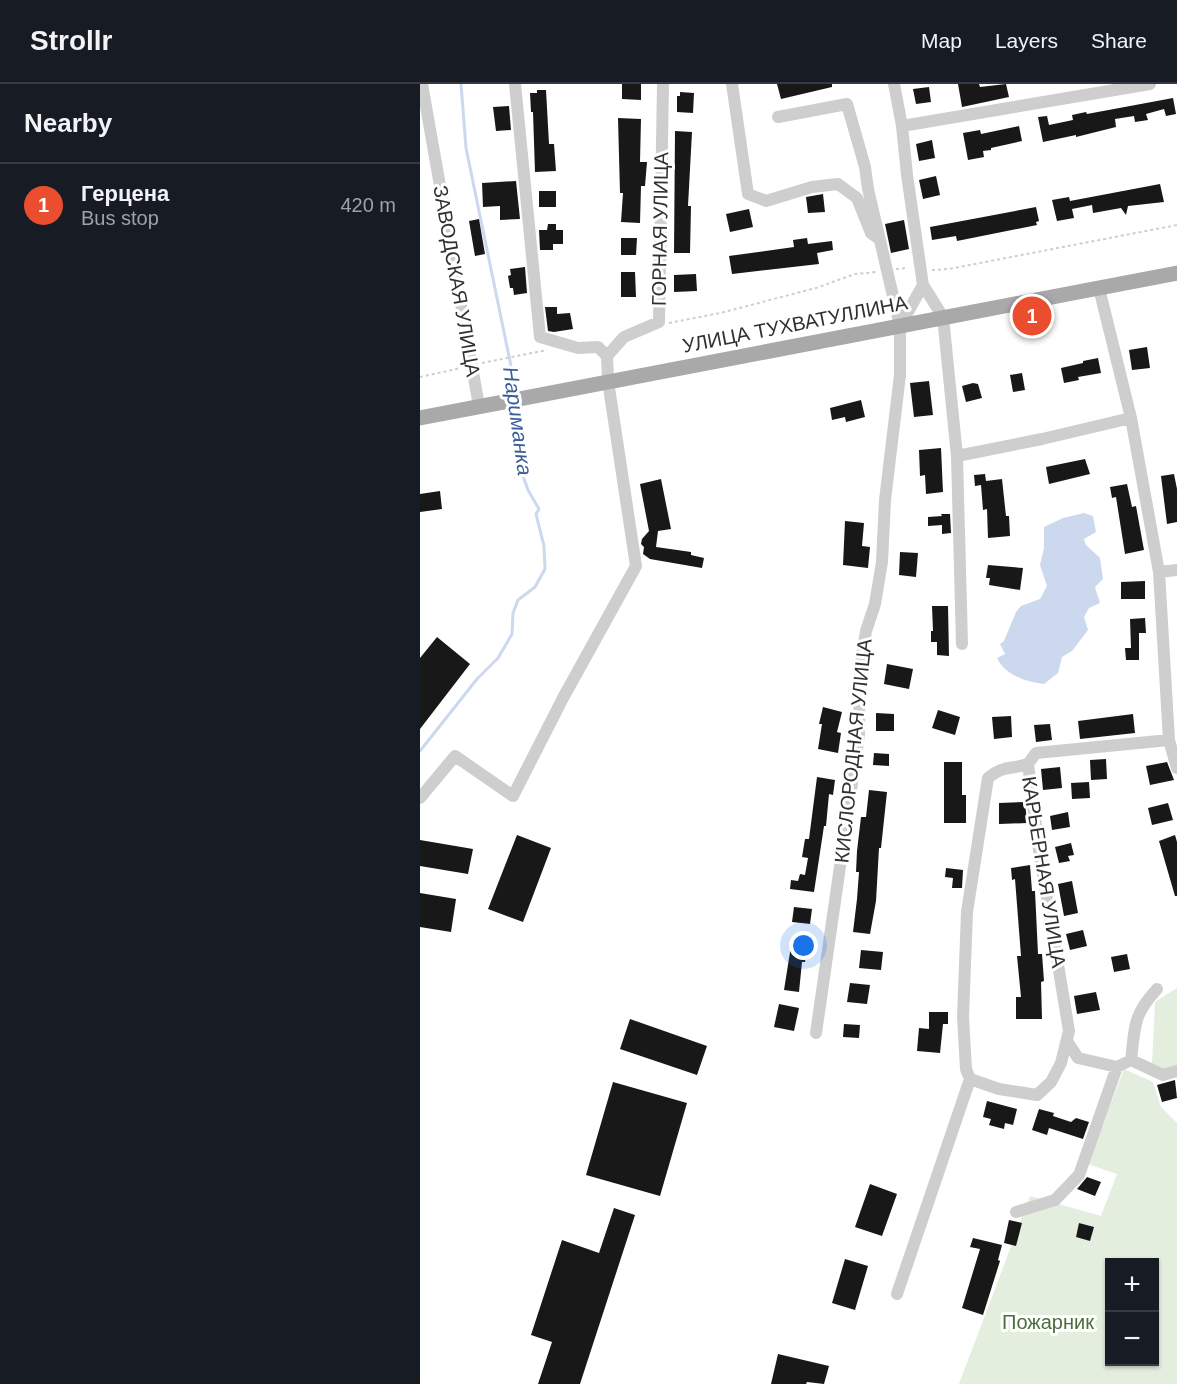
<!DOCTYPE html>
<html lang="en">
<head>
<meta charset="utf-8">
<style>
	body { margin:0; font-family:Helvetica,sans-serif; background:#242831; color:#f1f3f6 }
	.controls { position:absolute; right:18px; bottom:18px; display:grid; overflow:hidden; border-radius:0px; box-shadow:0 2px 4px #0004 }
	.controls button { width:54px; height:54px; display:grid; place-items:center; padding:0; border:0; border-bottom:2px solid #363941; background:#171b24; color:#f1f3f6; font:30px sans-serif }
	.you { position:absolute; left:384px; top:862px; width:21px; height:21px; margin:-15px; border:4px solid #fff; border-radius:50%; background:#1a73e8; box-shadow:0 0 0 9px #1a73e833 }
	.badge { display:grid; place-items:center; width:39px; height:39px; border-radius:50%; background:#eb4e2f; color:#fff; font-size:20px; font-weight:700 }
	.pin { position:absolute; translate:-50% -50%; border:3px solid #fff; box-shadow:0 2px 6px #0006 }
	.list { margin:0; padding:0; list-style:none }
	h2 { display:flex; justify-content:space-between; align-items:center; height:78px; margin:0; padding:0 24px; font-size:26px }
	h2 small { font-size:20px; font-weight:400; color:#9ea1a6 }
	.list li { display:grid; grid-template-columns:39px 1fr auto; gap:18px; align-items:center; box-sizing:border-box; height:84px; padding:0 24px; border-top:2px solid #363941 }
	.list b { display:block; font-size:22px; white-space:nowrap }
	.list p { margin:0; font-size:20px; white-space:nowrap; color:#9ea1a6 }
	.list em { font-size:20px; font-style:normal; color:#9ea1a6 }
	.map { position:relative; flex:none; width:757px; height:1300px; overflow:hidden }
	header { display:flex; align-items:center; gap:36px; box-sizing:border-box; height:84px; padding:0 30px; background:#171b24; border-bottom:2px solid #363941 }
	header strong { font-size:28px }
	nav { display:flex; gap:33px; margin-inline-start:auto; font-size:21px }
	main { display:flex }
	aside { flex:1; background:#171b24 }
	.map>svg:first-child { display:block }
	.green { fill:#e3eedf; fill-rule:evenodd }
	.water { fill:#cbd8ee }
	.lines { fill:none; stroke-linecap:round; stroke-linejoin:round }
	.stream { stroke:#cbd8ee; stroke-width:3 }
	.building { fill:#181818 }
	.path { stroke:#cecece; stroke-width:2; stroke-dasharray:3 3; stroke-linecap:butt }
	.minor { stroke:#cecece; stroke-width:12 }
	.major { stroke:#a9a9a9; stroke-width:15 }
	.labels { text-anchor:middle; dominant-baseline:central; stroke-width:6; stroke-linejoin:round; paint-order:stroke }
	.street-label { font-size:20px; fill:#313131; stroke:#fff }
	.park-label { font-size:20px; fill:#486f3c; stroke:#fff }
	.water-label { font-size:21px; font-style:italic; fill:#3b5e97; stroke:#fff }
</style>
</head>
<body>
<header>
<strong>Strollr</strong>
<nav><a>Map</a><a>Layers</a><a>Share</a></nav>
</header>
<main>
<aside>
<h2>Nearby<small></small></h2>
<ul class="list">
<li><span class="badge">1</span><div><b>Герцена</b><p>Bus stop</p></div><em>420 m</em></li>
</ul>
</aside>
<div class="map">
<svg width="757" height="1300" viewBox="0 0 757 1300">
	<rect width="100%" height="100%" fill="#fff"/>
	<path class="green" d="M 757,904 L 757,984 L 743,987 L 732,981 L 735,918 Z
		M 704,985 L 733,998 L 741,1023 L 757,1039 L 757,1300 L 539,1300 L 610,1112 L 681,1132 L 697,1090 L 668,1080 ZM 690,1178 L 734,1178 L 734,1278 L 690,1278 Z"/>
	<path class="water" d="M 664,429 L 673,432 L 676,448 L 664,455 L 666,461 L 680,474 L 683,495 L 675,503 L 680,519 L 669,524 L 664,533 L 668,546 L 652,567 L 642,573 L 638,589 L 624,600 C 606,598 585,591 577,574 L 585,570 L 580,560 L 584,557 L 596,528 L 601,522 L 620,515 L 627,502 L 620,481 L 624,464 L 624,443 L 643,434 Z"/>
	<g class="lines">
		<path class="stream" d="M 41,0 L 46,64 L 97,311
			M 0,667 L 57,595 L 78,574 L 92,550 L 93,529 L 98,516 L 115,503 L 125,485 L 124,462 L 116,430 L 119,425 L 108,406 L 102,389 L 106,378 L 106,368 L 99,320"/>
	</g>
	<path class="building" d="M 202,0 L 221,0 L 221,16 L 202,15 Z
		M 357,0 L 412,0 L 412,3 L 361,15 Z
		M 538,0 L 559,0 L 560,3 L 586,0 L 589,13 L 542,23 Z
		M 509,3 L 511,18 L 496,20 L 493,5 Z
		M 117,6 L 126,6 L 129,60 L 134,60 L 136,87 L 115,88 L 113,28 L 111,28 L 110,9 L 117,9 Z
		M 260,8 L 274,9 L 273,29 L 257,28 L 257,12 L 260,12 Z
		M 753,14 L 756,30 L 746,32 L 744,25 L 726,30 L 728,36 L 715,38 L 714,32 L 695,35 L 696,43 L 656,53 L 656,51 L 623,58 L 618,33 L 627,32 L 629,41 L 653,36 L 652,31 L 666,28 L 667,30 Z
		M 89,22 L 91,46 L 76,47 L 73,23 Z
		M 198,34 L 221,35 L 220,78 L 227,78 L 225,102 L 221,102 L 220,139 L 201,138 L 203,109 L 200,109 Z
		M 599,42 L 602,57 L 571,64 L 571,66 L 563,67 L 564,73 L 548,76 L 543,49 L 560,46 L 561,50 Z
		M 255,47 L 272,48 L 268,122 L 271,122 L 270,169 L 254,169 Z
		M 512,56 L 515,74 L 499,77 L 496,60 Z
		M 516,92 L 520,111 L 503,115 L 499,96 Z
		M 96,97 L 100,135 L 80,136 L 80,122 L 63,123 L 62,99 Z
		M 740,100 L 744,118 L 708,122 L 706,131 L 701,124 L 673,129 L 672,121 L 652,125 L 654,134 L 637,137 L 632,116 L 649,113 L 650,117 Z
		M 119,107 L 136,107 L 136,123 L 119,123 Z
		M 403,110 L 405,128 L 388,129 L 386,113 Z
		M 616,123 L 619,137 L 616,138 L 617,141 L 537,157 L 536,152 L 512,156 L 510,143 Z
		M 329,125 L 333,143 L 310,148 L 306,130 Z
		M 59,135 L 65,170 L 55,172 L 49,137 Z
		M 484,136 L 489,165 L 471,169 L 465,140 Z
		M 128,140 L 136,140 L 136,146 L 143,146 L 143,160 L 133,160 L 133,166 L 120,166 L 119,146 L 127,146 Z
		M 201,154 L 217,154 L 216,171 L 201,171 Z
		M 387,154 L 388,160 L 412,157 L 413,166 L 397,169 L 399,180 L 312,190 L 309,172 L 374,163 L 373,156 Z
		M 105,183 L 107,209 L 94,211 L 93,204 L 90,204 L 88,192 L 91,191 L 90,185 Z
		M 201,188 L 215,188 L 216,213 L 201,213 Z
		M 276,190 L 277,207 L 254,208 L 254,191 Z
		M 125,223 L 137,223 L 137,230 L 150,229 L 153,245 L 134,248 L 128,247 Z
		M 727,263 L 730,284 L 712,286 L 709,266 Z
		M 678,274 L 681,289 L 658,293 L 659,296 L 644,299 L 641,284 L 663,279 L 663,277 Z
		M 602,289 L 605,306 L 593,308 L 590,291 Z
		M 509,297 L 513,331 L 494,333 L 490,299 Z
		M 553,299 L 558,300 L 562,314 L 546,318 L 542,302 Z
		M 441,316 L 445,333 L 426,338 L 425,333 L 412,336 L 410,324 Z
		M 521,364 L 523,408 L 506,410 L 505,391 L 500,392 L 499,366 Z
		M 665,375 L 670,390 L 629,400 L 626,383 Z
		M 565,390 L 566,397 L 582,395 L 586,432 L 589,432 L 590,452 L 568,454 L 567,425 L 563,426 L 561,401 L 555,402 L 554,391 Z
		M 754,390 L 757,405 L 757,438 L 747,440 L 741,392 Z
		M 241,395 L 251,445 L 238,447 L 236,463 L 271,468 L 271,471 L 284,474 L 282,484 L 230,475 L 223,470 L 224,463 L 221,460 L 222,455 L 229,447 L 220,400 Z
		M 707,400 L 712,423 L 716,422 L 724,466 L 705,470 L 696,413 L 692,414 L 690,403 Z
		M 20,407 L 22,425 L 0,428 L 0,410 Z
		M 521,430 L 530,430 L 531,449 L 522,450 L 522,441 L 508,442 L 508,433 L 522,432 Z
		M 425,437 L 444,439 L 442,462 L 450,463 L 448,484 L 423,481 Z
		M 480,468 L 498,469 L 496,493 L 479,491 Z
		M 568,481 L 603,484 L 600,506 L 569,501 L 570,494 L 566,494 Z
		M 725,497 L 725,515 L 701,515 L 701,498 Z
		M 512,522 L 528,522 L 529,572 L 517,571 L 517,558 L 511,558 L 511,547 L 513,547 Z
		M 725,534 L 726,549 L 719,549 L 719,576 L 706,576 L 705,564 L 711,564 L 710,535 Z
		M 17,553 L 50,580 L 0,645 L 0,574 Z
		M 467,580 L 493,585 L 489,605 L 464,600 Z
		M 403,623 L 422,628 L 417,648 L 421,649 L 418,669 L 398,665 L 402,640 L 399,640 Z
		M 518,626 L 540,633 L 535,651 L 512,644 Z
		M 456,629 L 474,630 L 474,647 L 456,647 Z
		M 713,630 L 715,649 L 660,655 L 658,637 Z
		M 591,632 L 592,653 L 574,655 L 572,633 Z
		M 630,640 L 632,656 L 616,658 L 614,641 Z
		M 454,669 L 469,670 L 469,682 L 453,681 Z
		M 686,675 L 687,695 L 671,696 L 670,676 Z
		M 524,678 L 542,678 L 542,711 L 546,711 L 546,739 L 524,739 Z
		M 747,678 L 754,696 L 730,701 L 726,682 Z
		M 640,683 L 642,704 L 623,706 L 621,685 Z
		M 397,693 L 415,696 L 413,711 L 409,710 L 406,742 L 404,742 L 394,808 L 370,805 L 371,796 L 378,797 L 380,790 L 385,791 L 388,774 L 382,773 L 385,755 L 389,755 Z
		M 669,698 L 670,714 L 652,715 L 651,699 Z
		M 449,706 L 467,708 L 461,764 L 459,764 L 456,817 L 450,850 L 433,848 L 437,815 L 439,788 L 436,788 L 437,767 L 441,733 L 446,733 Z
		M 605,718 L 607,739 L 579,740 L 579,719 Z
		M 748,719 L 753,736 L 732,741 L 728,724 Z
		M 648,728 L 650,743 L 632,746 L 630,732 Z
		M 97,751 L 131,764 L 103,838 L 68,825 Z
		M 755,751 L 757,758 L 757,812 L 755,812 L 739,757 Z
		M 0,756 L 53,765 L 48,790 L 0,782 Z
		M 651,759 L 654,771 L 648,772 L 650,777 L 639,779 L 635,763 Z
		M 610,781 L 612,807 L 615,807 L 618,870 L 622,870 L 624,897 L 621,898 L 622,935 L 596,935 L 596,913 L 601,913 L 597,872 L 601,872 L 595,795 L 592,796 L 591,784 Z
		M 526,784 L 543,786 L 542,804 L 532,804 L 533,794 L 525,793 Z
		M 652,797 L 658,829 L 644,832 L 638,800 Z
		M 0,809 L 36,815 L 31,848 L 0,843 Z
		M 374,823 L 392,825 L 390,840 L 372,838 Z
		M 663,846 L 667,862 L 650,866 L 646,850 Z
		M 371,862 L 387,865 L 385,878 L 382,878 L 379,908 L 364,906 Z
		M 441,866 L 463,868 L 461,886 L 439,884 Z
		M 707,870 L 710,885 L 694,888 L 691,873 Z
		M 430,899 L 450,901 L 447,920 L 427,918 Z
		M 676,908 L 680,926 L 657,930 L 654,912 Z
		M 359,920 L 379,924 L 374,947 L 354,943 Z
		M 509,928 L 528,928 L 528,940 L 523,940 L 520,969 L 497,967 L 499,944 L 509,945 Z
		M 210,935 L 287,962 L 277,991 L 200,965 Z
		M 424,940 L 440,941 L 439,954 L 423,953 Z
		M 755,996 L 757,1014 L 742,1018 L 737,1001 Z
		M 193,998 L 267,1019 L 240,1112 L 166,1091 Z
		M 567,1017 L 597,1025 L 593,1041 L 585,1039 L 584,1045 L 569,1041 L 571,1035 L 563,1033 Z
		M 619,1025 L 634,1029 L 633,1032 L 651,1038 L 656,1034 L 669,1038 L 663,1055 L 629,1044 L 627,1051 L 612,1046 Z
		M 667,1093 L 681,1098 L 675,1112 L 657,1105 Z
		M 450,1100 L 477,1110 L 462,1152 L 435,1143 Z
		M 194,1124 L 215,1131 L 160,1300 L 118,1300 L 132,1258 L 111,1251 L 142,1156 L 179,1169 Z
		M 589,1136 L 602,1139 L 596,1162 L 584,1159 Z
		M 659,1139 L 674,1143 L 670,1157 L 656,1153 Z
		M 553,1154 L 582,1161 L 578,1176 L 580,1177 L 563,1231 L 542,1224 L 560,1165 L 550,1163 Z
		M 425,1175 L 448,1182 L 435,1226 L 412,1219 Z
		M 358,1270 L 409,1282 L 404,1300 L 387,1298 L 386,1300 L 351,1300 Z"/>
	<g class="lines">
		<path class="path" d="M 476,185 L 488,184
			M 512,186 L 529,185 L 757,141
			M 249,239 L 300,229 L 396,204 L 435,190 L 456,188
			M 62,279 L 127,266
			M 0,293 L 41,284"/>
		<path class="minor" d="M 2,0 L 59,322
			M 95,0 L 120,253 L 158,264 L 178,263 L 187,272
			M 312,0 L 328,110 L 346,117 L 392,103 L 418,100 L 437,114 L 451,149 L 458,154
			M 474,0 L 482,42 L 487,91 L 503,201 L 523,233 L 537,372 L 542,560
			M 358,33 L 427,20 L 445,83 L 448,105 L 480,242 L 480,291 L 465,416 L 462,478 L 455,520 L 446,547 L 440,586 L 439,651 L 396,949
			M 482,42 L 730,0
			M 679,204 L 711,334 L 739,488 L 749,656 L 757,684
			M 480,242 L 503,201
			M 537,372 L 622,355 L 711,334
			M 739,488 L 757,486
			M 0,714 L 35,672 L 93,712 L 143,614 L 216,482 L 188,297 L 187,272 L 204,253 L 239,238 L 243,0
			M 647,957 L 658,974 L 697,983
			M 711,976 L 743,991 L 757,987
			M 550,995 L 579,1005 L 617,1011 L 631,998 L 641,979 L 649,947 L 619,766 L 608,680 L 616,669 L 749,656
			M 550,995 L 546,985 L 543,933 L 547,828 L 568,694 C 583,681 590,686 608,680
			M 596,1128 L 635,1116 L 659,1091 L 697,983 L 711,976 C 715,942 713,931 737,905
			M 477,1210 L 550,995"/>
		<path class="major" d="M 0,334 L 757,189"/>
	</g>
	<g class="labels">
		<g class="street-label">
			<text transform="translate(240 145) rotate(-89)">ГОРНАЯ УЛИЦА</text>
			<text transform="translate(37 197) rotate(80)">ЗАВОДСКАЯ УЛИЦА</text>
			<text transform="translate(375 240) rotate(-11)">УЛИЦА ТУХВАТУЛЛИНА</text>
			<text transform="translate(433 667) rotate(-84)">КИСЛОРОДНАЯ УЛИЦА</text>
			<text transform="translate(624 788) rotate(81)">КАРЬЕРНАЯ УЛИЦА</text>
		</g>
		<g class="park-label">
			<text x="628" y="1238">Пожарник</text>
		</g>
		<g class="water-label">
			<text transform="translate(98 337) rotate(82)">Нариманка</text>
		</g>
	</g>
</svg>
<div class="controls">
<button>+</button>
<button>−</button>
</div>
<div class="you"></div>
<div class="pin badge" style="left:612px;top:232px">1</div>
</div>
</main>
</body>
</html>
